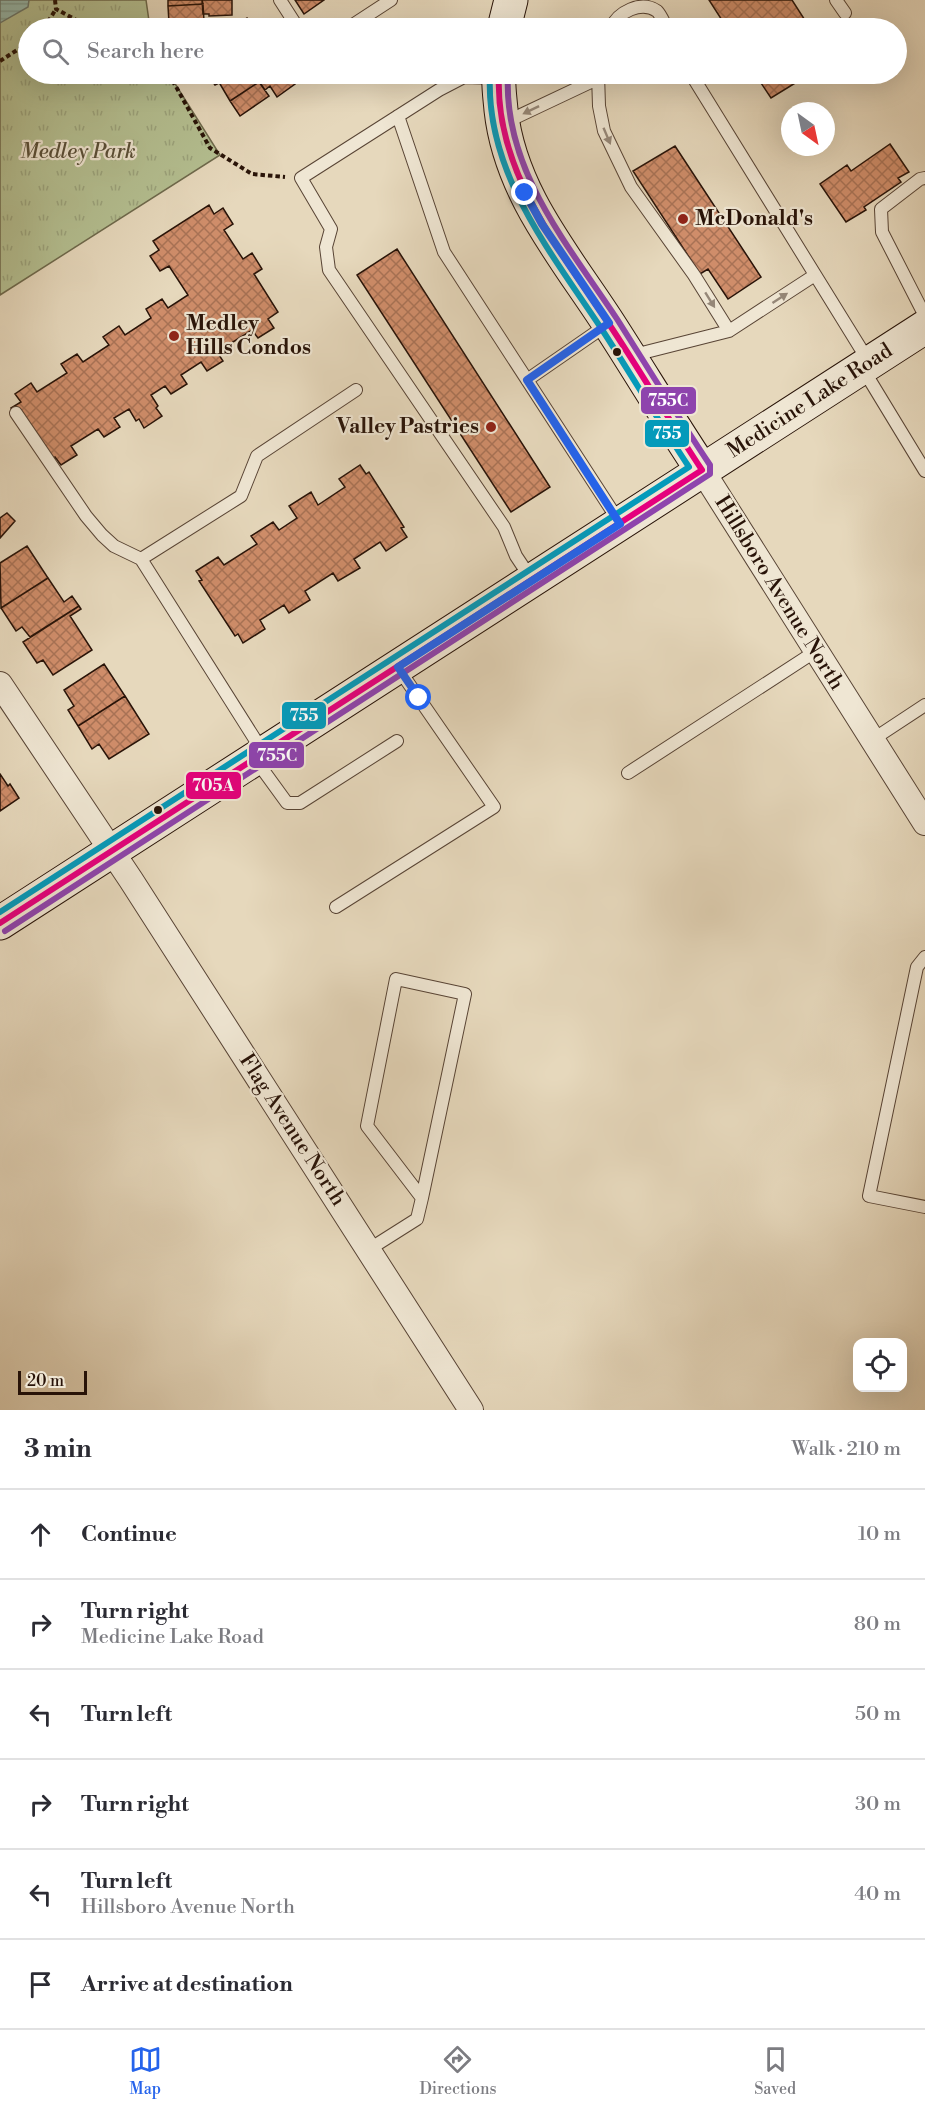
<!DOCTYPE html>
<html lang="en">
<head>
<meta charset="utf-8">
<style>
	body { margin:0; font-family:"Libre Bodoni",serif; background:#f2f2f3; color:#2b2b33 }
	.controls { position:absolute; right:18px; bottom:18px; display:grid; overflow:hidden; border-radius:12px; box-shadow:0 6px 24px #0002 }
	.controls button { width:54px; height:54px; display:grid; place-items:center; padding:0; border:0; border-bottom:2px solid #e1e1e2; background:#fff; color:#2b2b33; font:30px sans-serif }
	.compass { position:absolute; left:781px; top:102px; width:54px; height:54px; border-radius:50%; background:#fff; box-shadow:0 6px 24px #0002; rotate:147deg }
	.scale { position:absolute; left:18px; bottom:15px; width:69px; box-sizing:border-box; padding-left:6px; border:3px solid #281308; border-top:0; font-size:16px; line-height:21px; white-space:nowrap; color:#281308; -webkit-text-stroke:4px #efe6d3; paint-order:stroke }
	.stop { position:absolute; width:18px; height:18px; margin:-14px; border:4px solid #2563eb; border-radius:50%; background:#fff }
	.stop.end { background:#2563eb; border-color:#fff; box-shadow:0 2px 6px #0008 }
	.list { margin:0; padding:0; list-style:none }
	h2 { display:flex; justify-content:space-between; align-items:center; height:78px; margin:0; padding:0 24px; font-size:26px }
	h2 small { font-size:20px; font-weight:400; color:#7c7c81 }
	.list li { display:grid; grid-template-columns:39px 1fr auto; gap:18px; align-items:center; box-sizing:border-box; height:90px; padding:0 24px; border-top:2px solid #e1e1e2 }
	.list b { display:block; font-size:22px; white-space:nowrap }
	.list p { margin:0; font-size:20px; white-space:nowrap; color:#7c7c81 }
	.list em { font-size:20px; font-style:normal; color:#7c7c81 }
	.icon { flex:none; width:33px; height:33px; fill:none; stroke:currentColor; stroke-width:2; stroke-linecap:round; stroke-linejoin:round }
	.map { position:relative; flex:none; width:925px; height:1410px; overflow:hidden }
	.search { position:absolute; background:#fff; box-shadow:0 6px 24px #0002; left:18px; right:18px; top:18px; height:66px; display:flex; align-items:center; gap:15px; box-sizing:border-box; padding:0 21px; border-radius:33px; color:#7c7c81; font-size:22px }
	.sheet { height:618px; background:#fff }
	nav { display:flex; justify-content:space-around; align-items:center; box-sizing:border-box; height:84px; border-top:2px solid #e1e1e2; background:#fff; font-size:16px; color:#7c7c81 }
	nav a { display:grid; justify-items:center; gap:3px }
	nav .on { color:#2563eb }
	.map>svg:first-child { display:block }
	.park { fill:url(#park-tufts); stroke:#6e694c; stroke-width:1.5 }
	.water { fill:url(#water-rules); stroke:#6a776c; stroke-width:1.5 }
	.building { fill:url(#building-cross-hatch); stroke:#281308; stroke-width:1.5 }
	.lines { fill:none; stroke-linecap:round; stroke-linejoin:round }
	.lane-casing { stroke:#584435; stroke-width:14 }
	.street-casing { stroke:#584435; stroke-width:26 }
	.secondary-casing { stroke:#281308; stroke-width:35 }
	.path { stroke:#281308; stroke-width:4; stroke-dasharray:4.5 3; stroke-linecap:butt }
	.lane { stroke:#efe6d3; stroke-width:12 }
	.street { stroke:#efe6d3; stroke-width:24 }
	.secondary { stroke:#efe6d3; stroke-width:33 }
	.bus-1-casing { stroke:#efe6d3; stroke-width:10 }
	.bus-2-casing { stroke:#efe6d3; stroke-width:10 }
	.bus-3-casing { stroke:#efe6d3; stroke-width:10 }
	.bus-1 { stroke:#e5007d; stroke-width:6 }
	.bus-2 { stroke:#8e44ad; stroke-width:6 }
	.bus-3 { stroke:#049aba; stroke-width:6 }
	.oneway { fill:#958778 }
	.route { stroke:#2563eb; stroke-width:8 }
	.poi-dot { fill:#8f2418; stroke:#efe6d3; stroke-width:2 }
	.bus-dot { fill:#281308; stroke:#efe6d3; stroke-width:2 }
	.labels { text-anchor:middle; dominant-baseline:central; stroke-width:4.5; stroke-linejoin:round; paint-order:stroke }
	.park-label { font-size:21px; font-style:italic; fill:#594f38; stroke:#efe6d3 }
	.poi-label { font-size:21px; font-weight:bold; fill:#281308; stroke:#efe6d3; text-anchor:start }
	.street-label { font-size:21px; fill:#281308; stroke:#efe6d3 }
	.line-badge { stroke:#efe6d3; stroke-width:2 }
	.badge-label { font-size:16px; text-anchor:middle; font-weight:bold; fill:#fff }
</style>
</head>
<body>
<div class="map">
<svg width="925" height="1410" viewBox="0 0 925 1410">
	<defs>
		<pattern id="park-tufts" width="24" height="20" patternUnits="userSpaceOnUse" patternTransform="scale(1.5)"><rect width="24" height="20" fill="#b4bf91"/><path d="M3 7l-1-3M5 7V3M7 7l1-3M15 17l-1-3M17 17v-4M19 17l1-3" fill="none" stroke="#9ba37c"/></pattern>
		<pattern id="water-rules" width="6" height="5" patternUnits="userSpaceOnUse" patternTransform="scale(1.5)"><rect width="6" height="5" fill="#96baae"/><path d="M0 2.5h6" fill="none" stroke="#819f94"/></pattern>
		<pattern id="building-cross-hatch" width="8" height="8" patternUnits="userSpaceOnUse" patternTransform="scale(1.5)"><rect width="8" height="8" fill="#cf8d6a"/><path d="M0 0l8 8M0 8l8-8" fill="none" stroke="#a87255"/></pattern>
	</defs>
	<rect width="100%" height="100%" fill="#e6d8bc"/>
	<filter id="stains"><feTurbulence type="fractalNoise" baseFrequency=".00333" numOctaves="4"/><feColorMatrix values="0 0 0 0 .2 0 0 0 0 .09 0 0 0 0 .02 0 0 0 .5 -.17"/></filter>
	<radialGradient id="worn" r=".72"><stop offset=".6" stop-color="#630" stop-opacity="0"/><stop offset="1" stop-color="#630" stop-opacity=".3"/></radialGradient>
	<path class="park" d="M 0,0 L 146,0 L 150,28 L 28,28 L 28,74 L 169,74 L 220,155 L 0,295 Z"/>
	<path class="water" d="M 0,0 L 29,0 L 28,7 L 0,23 Z"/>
	<path class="building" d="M 168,0 L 202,0 L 203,4 L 168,6 Z
		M 202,0 L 232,0 L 232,15 L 209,16 L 209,14 L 203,14 Z
		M 295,0 L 324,0 L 304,14 Z
		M 709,0 L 792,0 L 810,28 L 727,28 Z
		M 203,4 L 204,21 L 169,23 L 168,6 Z
		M 247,18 L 254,28 L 231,28 Z
		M 207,74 L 236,74 L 220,84 L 219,83 L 215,85 Z
		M 236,74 L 254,74 L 259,82 L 230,101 L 220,84 Z
		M 254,74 L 288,74 L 295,84 L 277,97 L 270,86 L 265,90 Z
		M 755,74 L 810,74 L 771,98 Z
		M 259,82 L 269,96 L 240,116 L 230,101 Z
		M 890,144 L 909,172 L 898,178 L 901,182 L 864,207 L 866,210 L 846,222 L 820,184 L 847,165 L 851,171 Z
		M 675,146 L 761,277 L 728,299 L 708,269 L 700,274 L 633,171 Z
		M 209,205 L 214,214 L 223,208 L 233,224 L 224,230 L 243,259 L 252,253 L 262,269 L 254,274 L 278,312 L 268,319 L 274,328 L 258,338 L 252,330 L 217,352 L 223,361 L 207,371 L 201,362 L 181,375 L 187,384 L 171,394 L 165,386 L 151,395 L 158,406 L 156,408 L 162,416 L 144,428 L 139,419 L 136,421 L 129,409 L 114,418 L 120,427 L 104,437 L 98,429 L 71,446 L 77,455 L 61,465 L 55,457 L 46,462 L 11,408 L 21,402 L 15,394 L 31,383 L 37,392 L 67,373 L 61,364 L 77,354 L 83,362 L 109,345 L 103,337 L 119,326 L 125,335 L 151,318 L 146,309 L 162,299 L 168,308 L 188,295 L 169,266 L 160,271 L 150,256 L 159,250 L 153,241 Z
		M 397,249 L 550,487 L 511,512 L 357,275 Z
		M 360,465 L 366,474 L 369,472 L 404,527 L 401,528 L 407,537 L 386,551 L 380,542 L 354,559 L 360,568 L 338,581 L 333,573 L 305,591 L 310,600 L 289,613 L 284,605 L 260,620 L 265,629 L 243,643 L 238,634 L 235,636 L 199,581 L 202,580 L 196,571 L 218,557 L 224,565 L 257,544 L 251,536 L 273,522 L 279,530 L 297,518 L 289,506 L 311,492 L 318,505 L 345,487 L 339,479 Z
		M 7,513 L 15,521 L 0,538 L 0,518 Z
		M 27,546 L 48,578 L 1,608 L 0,563 Z
		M 48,578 L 64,602 L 72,596 L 79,606 L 30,637 L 22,627 L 16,631 L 1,608 Z
		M 79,606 L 81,609 L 70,616 L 92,650 L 53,675 L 43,660 L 37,663 L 23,642 Z
		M 104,664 L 125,696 L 78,726 L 68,710 L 74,706 L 64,690 Z
		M 125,696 L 149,734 L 109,759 L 99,744 L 92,749 L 78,726 Z
		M 0,774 L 8,786 L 10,784 L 19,798 L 0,811 Z"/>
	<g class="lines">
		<g class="lane-casing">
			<path id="lane" d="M 280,0 L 298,28
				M 836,0 L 845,13
				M 348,28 L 391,0
				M 611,28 C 618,12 641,0 657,11 C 661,15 664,23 667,28
				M 598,74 L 599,106 L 604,131 L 631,187 L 694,275 L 729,331
				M 691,74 L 869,362
				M 497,78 L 464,77 L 439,90 L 301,178 L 331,229 L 326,247 L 329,270 L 504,527 L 516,556 L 532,580
				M 398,116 L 444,252 L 620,523
				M 506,122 L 597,79
				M 925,178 L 920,179 L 881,209 L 882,232 L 925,316
				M 630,356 L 729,331 L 815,275
				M 863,369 L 925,471
				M 527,380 L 608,324
				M 16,413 L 86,516 L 102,535 L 114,546 L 141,559
				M 872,740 L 925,705
				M 263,752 L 141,559 L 241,496 L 257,456 L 356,390
				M 255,759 L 287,803 L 300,803 L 397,741
				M 628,773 L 816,651
				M 336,907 L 494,807 L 398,668
				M 925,957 L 917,967 L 869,1196 L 925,1207
				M 368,1250 L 417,1219 L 422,1198 L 465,994 L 396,979 L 367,1126 L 422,1198"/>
		</g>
		<g class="street-casing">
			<path id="street" d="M 702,470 L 925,823
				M 0,684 L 131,880 L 471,1410"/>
		</g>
		<g class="secondary-casing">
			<path id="secondary" d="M 504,28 L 511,0
				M 499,74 C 498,85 500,98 501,110 C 510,193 565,256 609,324 C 640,372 670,422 702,470
				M 0,923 L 925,327"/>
		</g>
		<path class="path" d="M 55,0 L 56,9 L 91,28
			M 44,28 L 56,9
			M 0,61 L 28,43
			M 169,74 L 210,148 L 252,174 L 285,177"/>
		<use href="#lane" class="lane"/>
		<use href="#street" class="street"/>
		<use href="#secondary" class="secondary"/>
		<g class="bus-1-casing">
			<path id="bus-1" d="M 499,74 C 494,170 559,248 609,324 C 641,372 670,422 702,470
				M 0,923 L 702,470"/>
		</g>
		<g class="bus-2-casing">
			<path id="bus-2" d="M 5,931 L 710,474 L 710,465 C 678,417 648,368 617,319 C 568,245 503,169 508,75"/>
		</g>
		<g class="bus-3-casing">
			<path id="bus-3" d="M 0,912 L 689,467 C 659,422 631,374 601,328 C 550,251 485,172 490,74"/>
		</g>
		<use href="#bus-1" class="bus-1"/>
		<use href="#bus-2" class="bus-2"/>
		<use href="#bus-3" class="bus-3"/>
	</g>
	<defs><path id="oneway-solid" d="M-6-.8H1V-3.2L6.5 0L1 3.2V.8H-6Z" transform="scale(1.5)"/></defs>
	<g class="oneway">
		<use href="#oneway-solid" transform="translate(531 110) rotate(154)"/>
		<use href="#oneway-solid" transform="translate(607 136) rotate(67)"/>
		<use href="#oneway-solid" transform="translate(780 298) rotate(-33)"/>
		<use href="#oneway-solid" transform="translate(710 300) rotate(58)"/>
	</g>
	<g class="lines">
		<path class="route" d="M 419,698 L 398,667 L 620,524 L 527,380 L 609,323 L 542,224 L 525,193"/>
	</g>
	<g class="poi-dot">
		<circle cx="683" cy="219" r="6"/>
		<circle cx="174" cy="336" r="6"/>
		<circle cx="491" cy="427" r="6"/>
	</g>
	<g class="bus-dot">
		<circle cx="617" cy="352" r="5"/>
		<circle cx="158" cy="810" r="5"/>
	</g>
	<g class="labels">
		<g class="park-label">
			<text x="78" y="152">Medley Park</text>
		</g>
		<g class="poi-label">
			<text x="695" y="219">McDonald's</text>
			<text x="186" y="324">Medley<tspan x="186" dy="24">Hills Condos</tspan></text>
			<text x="479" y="427" text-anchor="end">Valley Pastries</text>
		</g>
		<g class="street-label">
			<text transform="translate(810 401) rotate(-33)">Medicine Lake Road</text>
			<text transform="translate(779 593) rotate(58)">Hillsboro Avenue North</text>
			<text transform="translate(292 1130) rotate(57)">Flag Avenue North</text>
		</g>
	</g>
	<g class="line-badge">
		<rect x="640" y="386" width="57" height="29" rx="6" fill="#8e44ad"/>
		<rect x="644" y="419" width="46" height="29" rx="6" fill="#049aba"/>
		<rect x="281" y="701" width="46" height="29" rx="6" fill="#049aba"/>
		<rect x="248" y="741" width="57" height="28" rx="6" fill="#8e44ad"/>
		<rect x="185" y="771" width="57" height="29" rx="6" fill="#e5007d"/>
	</g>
	<g class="badge-label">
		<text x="668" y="406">755C</text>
		<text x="667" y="439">755</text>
		<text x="304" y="721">755</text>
		<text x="277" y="761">755C</text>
		<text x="213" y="791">705A</text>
	</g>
	<rect width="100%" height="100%" filter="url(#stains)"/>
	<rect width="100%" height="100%" fill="url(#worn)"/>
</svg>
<div class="controls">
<button><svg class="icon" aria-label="locate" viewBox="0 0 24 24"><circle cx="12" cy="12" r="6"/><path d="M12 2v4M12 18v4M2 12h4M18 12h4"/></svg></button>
</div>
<svg class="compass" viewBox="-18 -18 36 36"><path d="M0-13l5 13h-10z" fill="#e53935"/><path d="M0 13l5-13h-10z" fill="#7c7c81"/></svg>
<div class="scale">20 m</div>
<div class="stop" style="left:419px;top:698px"></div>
<div class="stop end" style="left:525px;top:193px"></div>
<div class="search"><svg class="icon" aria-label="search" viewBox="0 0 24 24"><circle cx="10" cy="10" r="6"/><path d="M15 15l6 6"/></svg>Search here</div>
</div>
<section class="sheet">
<h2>3 min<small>Walk · 210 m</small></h2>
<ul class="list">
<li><svg class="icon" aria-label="ahead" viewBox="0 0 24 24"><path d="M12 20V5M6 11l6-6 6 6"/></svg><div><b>Continue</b></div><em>10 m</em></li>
<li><svg class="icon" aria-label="right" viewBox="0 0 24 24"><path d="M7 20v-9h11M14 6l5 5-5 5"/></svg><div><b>Turn right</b><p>Medicine Lake Road</p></div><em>80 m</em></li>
<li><svg class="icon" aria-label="left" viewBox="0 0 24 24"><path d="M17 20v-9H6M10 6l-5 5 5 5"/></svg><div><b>Turn left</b></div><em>50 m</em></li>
<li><svg class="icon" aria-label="right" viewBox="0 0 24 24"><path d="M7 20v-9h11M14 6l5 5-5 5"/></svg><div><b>Turn right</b></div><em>30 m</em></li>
<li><svg class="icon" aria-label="left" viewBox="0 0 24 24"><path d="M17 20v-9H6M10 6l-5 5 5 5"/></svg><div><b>Turn left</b><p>Hillsboro Avenue North</p></div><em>40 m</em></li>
<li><svg class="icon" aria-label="arrive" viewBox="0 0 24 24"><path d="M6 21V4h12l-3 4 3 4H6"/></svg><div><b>Arrive at destination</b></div></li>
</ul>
</section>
<nav>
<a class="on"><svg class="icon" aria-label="map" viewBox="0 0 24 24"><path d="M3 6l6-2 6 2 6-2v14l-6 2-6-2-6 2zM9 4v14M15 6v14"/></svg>Map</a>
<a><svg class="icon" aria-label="directions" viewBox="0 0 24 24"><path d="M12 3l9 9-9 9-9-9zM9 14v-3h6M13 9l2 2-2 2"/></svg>Directions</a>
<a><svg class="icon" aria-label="saved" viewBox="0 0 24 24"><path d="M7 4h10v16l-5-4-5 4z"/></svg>Saved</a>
</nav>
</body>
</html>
